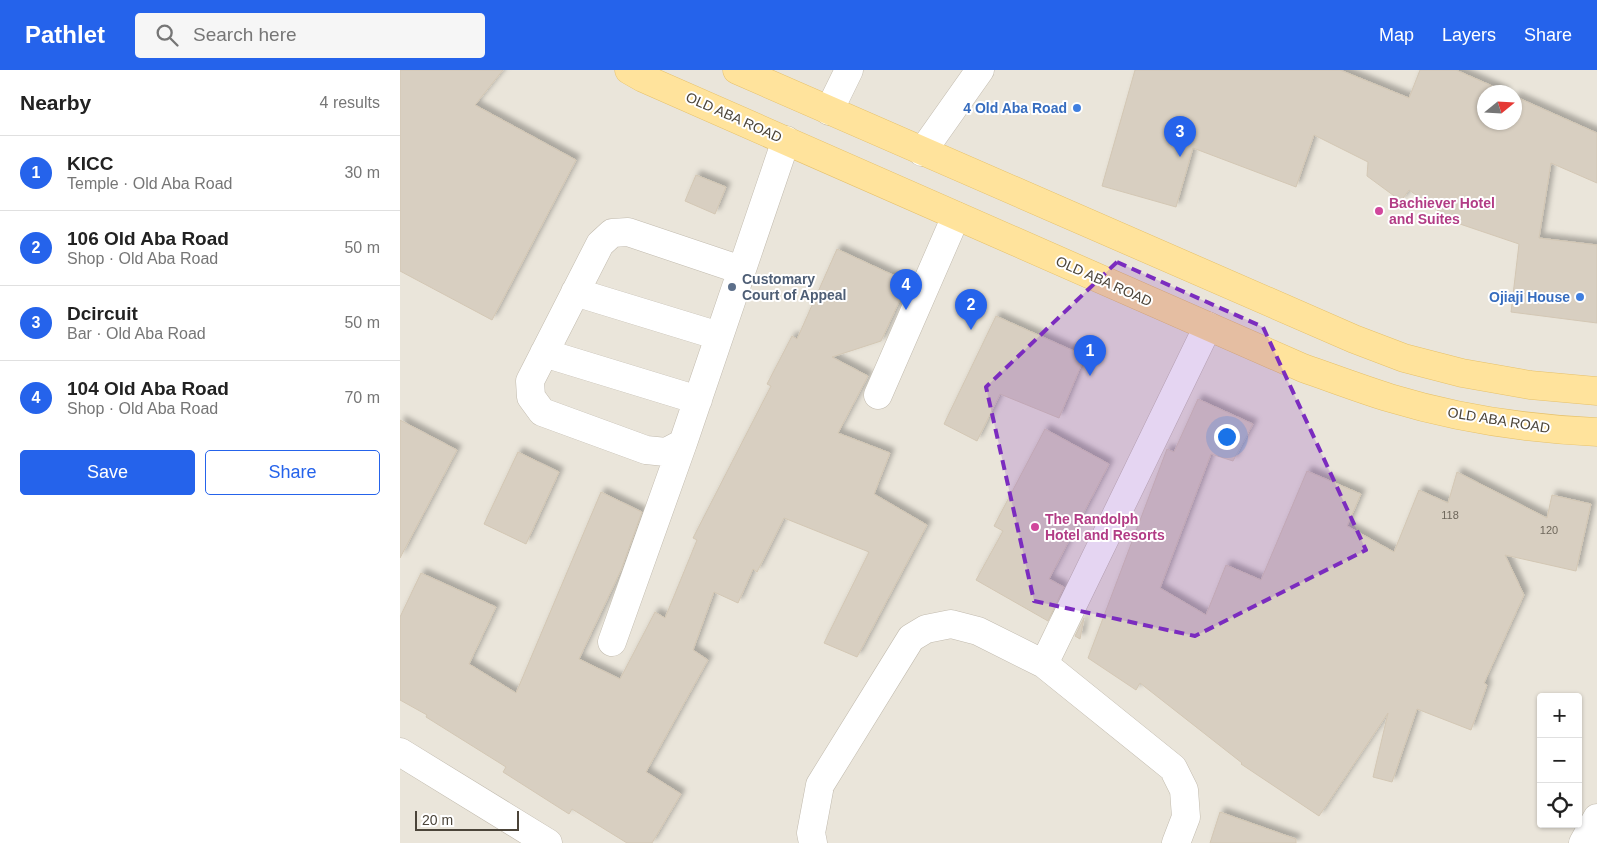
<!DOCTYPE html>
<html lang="en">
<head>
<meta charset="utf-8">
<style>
	body { margin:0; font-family:Helvetica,sans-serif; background:#f6f6f6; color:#222 }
	.controls { position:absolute; right:15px; bottom:15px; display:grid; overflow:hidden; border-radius:5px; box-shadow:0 1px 4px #0004 }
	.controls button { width:45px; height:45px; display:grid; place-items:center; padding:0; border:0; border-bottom:1px solid #e0e0e0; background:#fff; color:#222; font:25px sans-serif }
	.compass { position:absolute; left:1077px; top:15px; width:45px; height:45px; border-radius:50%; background:#fff; box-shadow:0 1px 4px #0004; rotate:72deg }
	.scale { position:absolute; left:15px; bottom:12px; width:104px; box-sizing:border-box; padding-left:5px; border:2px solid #4b4439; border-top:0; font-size:14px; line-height:18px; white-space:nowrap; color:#4b4439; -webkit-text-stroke:4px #fff; paint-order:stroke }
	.you { position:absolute; left:826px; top:366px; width:18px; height:18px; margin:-12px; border:4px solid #fff; border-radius:50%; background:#1a73e8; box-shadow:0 0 0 8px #1a73e833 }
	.badge { display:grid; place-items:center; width:32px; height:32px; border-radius:50%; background:#2563eb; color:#fff; font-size:16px; font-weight:700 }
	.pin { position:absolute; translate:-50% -41px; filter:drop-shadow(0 1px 2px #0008) }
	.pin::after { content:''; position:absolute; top:26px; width:18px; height:15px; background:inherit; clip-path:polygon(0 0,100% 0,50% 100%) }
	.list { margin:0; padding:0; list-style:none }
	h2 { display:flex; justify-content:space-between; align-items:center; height:65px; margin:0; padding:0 20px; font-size:21px }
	h2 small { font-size:16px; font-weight:400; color:#767676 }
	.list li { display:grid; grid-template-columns:32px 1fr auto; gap:15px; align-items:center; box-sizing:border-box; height:75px; padding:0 20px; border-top:1px solid #e0e0e0 }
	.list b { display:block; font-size:19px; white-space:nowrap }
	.list p { margin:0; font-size:16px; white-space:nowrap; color:#767676 }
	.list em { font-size:16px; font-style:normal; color:#767676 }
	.actions { display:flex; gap:10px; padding:15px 20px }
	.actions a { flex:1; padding:11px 0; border:1px solid #2563eb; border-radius:5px; text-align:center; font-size:18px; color:#2563eb }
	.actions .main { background:#2563eb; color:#fff }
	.icon { flex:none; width:28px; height:28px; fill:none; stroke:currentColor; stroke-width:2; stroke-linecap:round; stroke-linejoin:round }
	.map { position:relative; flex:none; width:1197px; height:773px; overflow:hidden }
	header { display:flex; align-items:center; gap:30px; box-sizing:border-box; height:70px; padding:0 25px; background:#2563eb; color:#fff }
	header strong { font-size:24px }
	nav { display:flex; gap:28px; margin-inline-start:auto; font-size:18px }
	.search { width:350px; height:45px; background:#f6f6f6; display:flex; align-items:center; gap:12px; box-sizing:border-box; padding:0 18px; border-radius:5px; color:#767676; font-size:19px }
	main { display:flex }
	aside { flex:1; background:#fff }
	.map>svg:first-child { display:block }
	.residential { fill:#eae5da; fill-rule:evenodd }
	.building { fill:#d8cfc1; stroke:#d3c7b4; filter:url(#shadow) }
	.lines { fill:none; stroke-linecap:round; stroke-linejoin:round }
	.minor-casing { stroke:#c2bbae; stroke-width:29 }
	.major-casing { stroke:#e6c16a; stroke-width:29 }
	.minor { stroke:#fff; stroke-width:28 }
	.major { stroke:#ffe39c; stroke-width:28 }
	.marked { fill:#7b2cbf; fill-opacity:0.2; stroke:#7b2cbf; stroke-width:4; stroke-dasharray:10 6; stroke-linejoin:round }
	.shop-dot { fill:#3f7fe0; stroke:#fff; stroke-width:2 }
	.hotel-dot { fill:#d1479c; stroke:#fff; stroke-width:2 }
	.service-dot { fill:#5c6f8a; stroke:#fff; stroke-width:2 }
	.labels { text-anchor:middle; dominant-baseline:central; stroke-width:4; stroke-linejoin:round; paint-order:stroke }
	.number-label { font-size:11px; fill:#6e675b }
	.shop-label { font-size:14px; font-weight:bold; fill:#366cbe; stroke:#fff; text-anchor:end }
	.street-label { font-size:14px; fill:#4b4439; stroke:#fff }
	.hotel-label { font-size:14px; font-weight:bold; fill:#b23c85; stroke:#fff; text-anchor:start }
	.service-label { font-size:14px; font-weight:bold; fill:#4e5e75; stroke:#fff; text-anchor:start }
</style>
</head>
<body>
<header>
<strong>Pathlet</strong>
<div class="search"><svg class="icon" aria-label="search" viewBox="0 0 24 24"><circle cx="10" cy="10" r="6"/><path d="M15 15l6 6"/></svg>Search here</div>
<nav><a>Map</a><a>Layers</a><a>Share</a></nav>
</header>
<main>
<aside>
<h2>Nearby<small>4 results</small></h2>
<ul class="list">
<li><span class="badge">1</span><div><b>KICC</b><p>Temple · Old Aba Road</p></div><em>30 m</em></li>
<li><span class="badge">2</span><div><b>106 Old Aba Road</b><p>Shop · Old Aba Road</p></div><em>50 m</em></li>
<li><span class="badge">3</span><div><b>Dcircuit</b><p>Bar · Old Aba Road</p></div><em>50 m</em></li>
<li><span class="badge">4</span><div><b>104 Old Aba Road</b><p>Shop · Old Aba Road</p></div><em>70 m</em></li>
</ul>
<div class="actions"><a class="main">Save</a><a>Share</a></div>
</aside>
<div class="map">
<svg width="1197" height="773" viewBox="0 0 1197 773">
	<defs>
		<filter id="shadow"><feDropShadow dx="4.5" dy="-4.5" stdDeviation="2.5" flood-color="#0004"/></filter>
	</defs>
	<rect width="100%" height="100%" fill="#f6f3ec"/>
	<path class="residential" d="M 0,0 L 1197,0 L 1197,773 L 0,773 ZM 1084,22 L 1114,22 L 1114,52 L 1084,52 ZM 1141,627 L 1178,627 L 1178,754 L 1141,754 Z"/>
	<path class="building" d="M 0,0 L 103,0 L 75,35 L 176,90 L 92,250 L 0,201 Z
		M 735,0 L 940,0 L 1009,28 L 1020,0 L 1056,0 L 1106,22 L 1084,22 L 1084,52 L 1114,52 L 1114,26 L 1197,63 L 1197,113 L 1151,93 L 1139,168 L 1197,175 L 1197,253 L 1111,242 L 1119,174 L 1054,152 L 1009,120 L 1001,131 L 967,106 L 968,92 L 914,65 L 896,117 L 793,78 L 776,137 L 702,116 Z
		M 296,105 L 326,117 L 315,144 L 285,131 Z
		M 437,179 L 508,212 L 481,271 L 432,287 L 468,306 L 438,363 L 490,383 L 474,424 L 527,455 L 457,587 L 424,573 L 469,482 L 384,448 L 357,502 L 353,499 L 338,533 L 314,522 L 293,580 L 308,590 L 246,702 L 281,724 L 252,773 L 227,773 L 172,739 L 169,744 L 103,702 L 106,697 L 26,647 L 27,645 L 0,630 L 0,547 L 21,503 L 96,537 L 69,594 L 116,623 L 201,422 L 242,442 L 221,500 L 179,589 L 220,609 L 255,542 L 265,548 L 297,470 L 293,468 L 371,316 L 367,314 L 392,266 L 397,269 Z
		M 596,246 L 685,286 L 659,348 L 600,324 L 577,371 L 544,354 Z
		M 798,329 L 853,354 L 833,391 L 811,384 L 760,518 L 806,545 L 826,495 L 861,510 L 907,401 L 961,424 L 947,456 L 994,482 L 1019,420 L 1048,433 L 1057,402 L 1147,448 L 1152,425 L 1191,434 L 1176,501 L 1105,485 L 1124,525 L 1084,613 L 1087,615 L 1071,660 L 1017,639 L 992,712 L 973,707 L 988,643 L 919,746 L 841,694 L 842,693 L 740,613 L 736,620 L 688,588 L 767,379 L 774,382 Z
		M 0,350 L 57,380 L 0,488 Z
		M 645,359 L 709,394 L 649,509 L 664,517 L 648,551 L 576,510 L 603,461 L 594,456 Z
		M 118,382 L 159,402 L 126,474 L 84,454 Z
		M 684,548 L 680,569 L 675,566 Z
		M 820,742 L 896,769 L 896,773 L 810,773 Z"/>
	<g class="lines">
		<g class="minor-casing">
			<path id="minor" d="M 429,41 L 449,0
				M 522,82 L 580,0
				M 341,200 L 228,162 L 212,163 L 200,174 L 130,311 L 131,327 L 142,342 L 246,380 L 266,382 L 283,373 L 386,70
				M 175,222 L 319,266
				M 144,283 L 298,330
				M 478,325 L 556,146
				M 212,572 L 283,373
				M 644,594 L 808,256
				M 0,682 L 148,773
				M 413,773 L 411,763 L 420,715 L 511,568 L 526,559 L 551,554 L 578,561 L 644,594 L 773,698 L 784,720 L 786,747 L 776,773
				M 1183,773 L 1197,748"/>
		</g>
		<g class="major-casing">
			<path id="major" d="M 229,0 L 243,8 L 903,298 C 932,308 961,319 990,328 C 1056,348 1128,359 1197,362
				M 337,0 L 954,269 L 1004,288 L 1062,303 L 1130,315 L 1197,321"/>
		</g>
		<use href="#minor" class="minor"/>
		<use href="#major" class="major"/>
	</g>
	<path class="marked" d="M 717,192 L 863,257 L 966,480 L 795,566 L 634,531 L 586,317 Z"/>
	<g class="shop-dot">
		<circle cx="677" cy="38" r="5"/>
		<circle cx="1180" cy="227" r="5"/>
	</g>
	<g class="hotel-dot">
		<circle cx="979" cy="141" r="5"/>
		<circle cx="635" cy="457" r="5"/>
	</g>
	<circle class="service-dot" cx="332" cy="217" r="5"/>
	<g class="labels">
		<g class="number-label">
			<text x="1050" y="445">118</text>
			<text x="1149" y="460">120</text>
		</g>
		<g class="shop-label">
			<text x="667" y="38">4 Old Aba Road</text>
			<text x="1170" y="227">Ojiaji House</text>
		</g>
		<g class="street-label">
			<text transform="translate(334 47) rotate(24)">OLD ABA ROAD</text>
			<text transform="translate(704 211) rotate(24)">OLD ABA ROAD</text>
			<text transform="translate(1099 350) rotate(9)">OLD ABA ROAD</text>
		</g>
		<g class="hotel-label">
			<text x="989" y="133">Bachiever Hotel<tspan x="989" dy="16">and Suites</tspan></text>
			<text x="645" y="449">The Randolph<tspan x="645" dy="16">Hotel and Resorts</tspan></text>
		</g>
		<g class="service-label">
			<text x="342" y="209">Customary<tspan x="342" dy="16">Court of Appeal</tspan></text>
		</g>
	</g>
</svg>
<div class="controls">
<button>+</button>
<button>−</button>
<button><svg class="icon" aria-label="locate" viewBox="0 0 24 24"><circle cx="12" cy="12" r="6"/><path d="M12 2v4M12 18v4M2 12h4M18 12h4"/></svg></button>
</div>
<svg class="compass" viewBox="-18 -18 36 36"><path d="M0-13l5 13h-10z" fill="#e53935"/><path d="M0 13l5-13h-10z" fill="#767676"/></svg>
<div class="scale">20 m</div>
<div class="you"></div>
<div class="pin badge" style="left:690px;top:306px">1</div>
<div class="pin badge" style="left:571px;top:260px">2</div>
<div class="pin badge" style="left:780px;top:87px">3</div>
<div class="pin badge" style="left:506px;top:240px">4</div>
</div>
</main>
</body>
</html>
